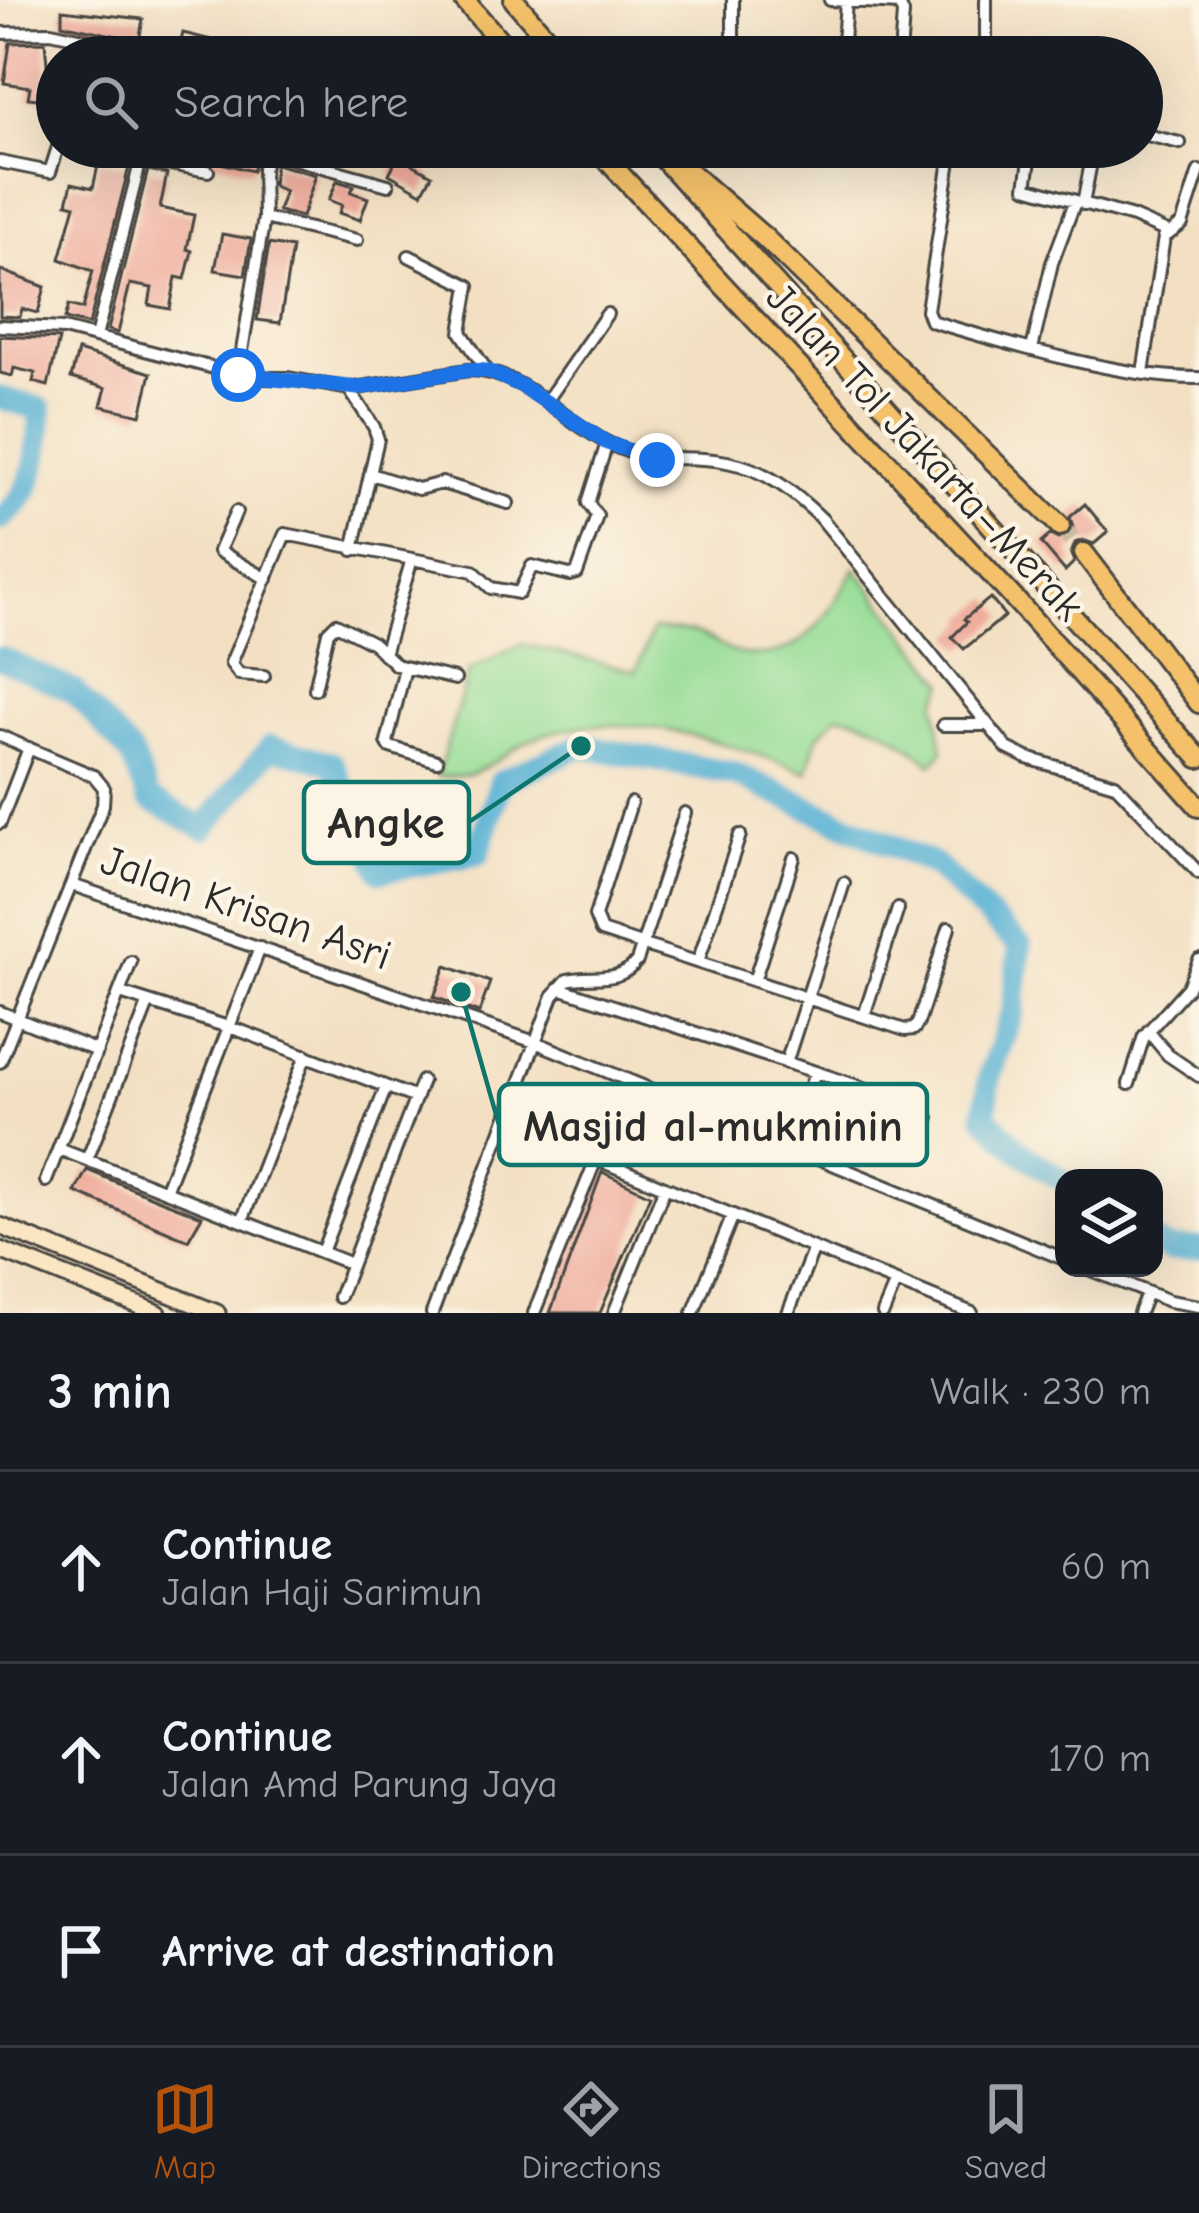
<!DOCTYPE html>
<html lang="en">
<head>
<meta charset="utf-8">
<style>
	body { margin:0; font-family:"Comic Neue",sans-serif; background:#20242c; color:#f1f3f6 }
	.controls { position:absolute; right:36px; bottom:36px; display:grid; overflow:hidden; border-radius:24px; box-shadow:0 12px 48px #0002 }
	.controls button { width:108px; height:108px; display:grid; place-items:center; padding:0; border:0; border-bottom:3px solid #363941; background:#171b24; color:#f1f3f6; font:60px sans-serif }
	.stop { position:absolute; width:36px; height:36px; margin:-27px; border:9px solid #1a73e8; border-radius:50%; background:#fff }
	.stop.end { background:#1a73e8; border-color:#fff; box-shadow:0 3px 12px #0008 }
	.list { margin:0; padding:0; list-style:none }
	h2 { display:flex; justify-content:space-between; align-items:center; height:156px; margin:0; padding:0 48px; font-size:51px }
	h2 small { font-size:39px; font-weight:400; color:#9ea1a6 }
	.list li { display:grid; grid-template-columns:78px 1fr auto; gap:36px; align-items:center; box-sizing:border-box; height:192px; padding:0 48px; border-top:3px solid #363941 }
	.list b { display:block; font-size:45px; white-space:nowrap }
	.list p { margin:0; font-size:39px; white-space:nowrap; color:#9ea1a6 }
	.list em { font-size:39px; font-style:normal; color:#9ea1a6 }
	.icon { flex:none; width:66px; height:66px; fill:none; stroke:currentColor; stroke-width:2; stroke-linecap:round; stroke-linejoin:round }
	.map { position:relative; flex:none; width:1199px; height:1313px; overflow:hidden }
	.search { position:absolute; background:#171b24; box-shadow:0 12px 48px #0002; left:36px; right:36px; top:36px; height:132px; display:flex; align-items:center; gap:30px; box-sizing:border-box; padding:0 42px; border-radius:66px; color:#9ea1a6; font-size:45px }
	.sheet { height:732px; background:#171b24 }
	nav { display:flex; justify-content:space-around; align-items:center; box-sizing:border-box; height:168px; border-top:3px solid #363941; background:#171b24; font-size:33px; color:#9ea1a6 }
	nav a { display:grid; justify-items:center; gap:6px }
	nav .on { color:#b45309 }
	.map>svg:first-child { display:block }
	.green { fill:#97dd97; stroke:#618461; stroke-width:3 }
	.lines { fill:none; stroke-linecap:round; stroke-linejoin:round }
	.river { stroke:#56b1d4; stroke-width:24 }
	.building { fill:#efac9c }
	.highway-tunnel { stroke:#cbbca5; stroke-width:18; stroke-dasharray:18 9; stroke-linecap:butt }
	.street-casing { stroke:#494642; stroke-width:16 }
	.secondary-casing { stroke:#494642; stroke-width:21 }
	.highway-casing { stroke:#494642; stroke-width:24 }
	.street { stroke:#fff; stroke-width:10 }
	.secondary { stroke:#fbe6c3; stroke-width:15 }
	.highway { stroke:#f4c16a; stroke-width:18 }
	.route { stroke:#1a73e8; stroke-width:15 }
	.labels { text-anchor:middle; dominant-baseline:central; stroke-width:9; stroke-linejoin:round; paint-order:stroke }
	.street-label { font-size:42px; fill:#2b2b2b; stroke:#fcf5e5 }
	.leader { fill:none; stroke:#0f766e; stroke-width:4.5 }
	.callout-dot { fill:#0f766e; stroke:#fcf5e5; stroke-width:4.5 }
	.callout { fill:#fcf5e5; stroke:#0f766e; stroke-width:4.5 }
	.callout-label { font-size:45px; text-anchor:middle; font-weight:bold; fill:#2b2b2b }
</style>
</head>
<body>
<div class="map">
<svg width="1199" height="1313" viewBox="0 0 1199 1313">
	<rect width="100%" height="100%" fill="#fcf5e5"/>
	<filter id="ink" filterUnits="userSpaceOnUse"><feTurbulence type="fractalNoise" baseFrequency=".00833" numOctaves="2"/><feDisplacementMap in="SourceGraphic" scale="24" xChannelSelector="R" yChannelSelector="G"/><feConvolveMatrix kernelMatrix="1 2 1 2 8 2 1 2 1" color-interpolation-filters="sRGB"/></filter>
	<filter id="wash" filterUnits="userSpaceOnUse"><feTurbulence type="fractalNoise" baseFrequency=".004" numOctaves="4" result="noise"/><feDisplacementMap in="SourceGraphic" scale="48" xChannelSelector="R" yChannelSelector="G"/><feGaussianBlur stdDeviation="2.7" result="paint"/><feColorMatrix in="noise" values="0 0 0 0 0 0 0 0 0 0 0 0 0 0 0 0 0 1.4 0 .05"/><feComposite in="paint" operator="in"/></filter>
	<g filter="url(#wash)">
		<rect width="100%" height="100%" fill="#f3e0c3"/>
		<path class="green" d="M 855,568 L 945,683 L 936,703 L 943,752 L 932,764 C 902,740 877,719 838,715 L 818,736 L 807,772 C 725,743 634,708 546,734 C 518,742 499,762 473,773 C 463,778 448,776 437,777 L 469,671 L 521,644 L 636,671 L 653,629 C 668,631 686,630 700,635 C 712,640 722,648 734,652 C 798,670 829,615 855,568 Z"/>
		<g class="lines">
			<path class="river" d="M 0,398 L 41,409 C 39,450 37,494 0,519
				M 0,658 L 73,691 L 131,754 L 149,799 L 204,828 L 271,747 L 332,763 L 381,871 L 478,854 L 501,781 L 581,746 L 735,774 L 934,865 L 1020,946 L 1013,1012 L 990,1073 L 985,1116 L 1021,1152 L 1064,1181
				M 1154,1240 L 1169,1250 L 1199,1249"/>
		</g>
		<g id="blocks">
			<path class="building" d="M 62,10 L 143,19 L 139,41 L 62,24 Z
				M 183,33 L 236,46 L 237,42 L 258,49 L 262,57 L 177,57 Z
				M 45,42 L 48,75 L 57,75 L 57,101 L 28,98 L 30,87 L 4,83 L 10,43 Z
				M 178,147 L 233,147 L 257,156 L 252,171 L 178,152 Z
				M 398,156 L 432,175 L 422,193 L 389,174 Z
				M 99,161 L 129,167 L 89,325 L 65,319 L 69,305 L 83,309 L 93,271 L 60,259 L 75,205 L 67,203 L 72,183 L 93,188 Z
				M 275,164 L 316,175 L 302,217 L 278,211 L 285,191 L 273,186 Z
				M 148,170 L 167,174 L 160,208 L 194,215 L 187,249 L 192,251 L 185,279 L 176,277 L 170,309 L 149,305 L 152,288 L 130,284 L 118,333 L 108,330 Z
				M 337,181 L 354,186 L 351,192 L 368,198 L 360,220 L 339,213 L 342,205 L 329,200 Z
				M 222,234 L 251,239 L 245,275 L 215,270 Z
				M 269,244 L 292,248 L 280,323 L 257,320 Z
				M 0,270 L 45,287 L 38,313 L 22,309 L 20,317 L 0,316 Z
				M 0,336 L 59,339 L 48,386 L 33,382 L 35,373 L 14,368 L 12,376 L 0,373 Z
				M 78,351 L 151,373 L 141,415 L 101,406 L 106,388 L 71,378 Z
				M 1085,504 L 1108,532 L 1094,544 L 1083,540 L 1075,543 L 1071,554 L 1074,562 L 1065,571 L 1041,543 L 1050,535 L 1058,539 L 1069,536 L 1073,528 L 1070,517 Z
				M 990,598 L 1005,616 L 964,649 L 952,637 L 967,622 L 964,619 Z
				M 446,966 L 490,982 L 479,1013 L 434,997 Z
				M 87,1170 L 160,1200 L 202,1216 L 188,1240 L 75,1192 Z
				M 602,1172 L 650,1195 L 600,1313 L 550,1313 Z"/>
		</g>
	</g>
	<g filter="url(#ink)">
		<use href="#blocks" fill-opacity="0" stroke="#494642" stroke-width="3"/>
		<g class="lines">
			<path class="highway-tunnel" d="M 1060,526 L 1084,553"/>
			<g class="street-casing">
				<path id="street" d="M 830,0 L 899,4 L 903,13 L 900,57
					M 0,33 L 51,32 L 167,57
					M 733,57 L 733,0
					M 842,57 L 846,1
					M 986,57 L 986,0
					M 1142,134 L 1180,143
					M 75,147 L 208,171
					M 952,147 L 927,310 L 931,321 C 1004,343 1124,379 1199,378
					M 1032,147 L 1026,187 L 1133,217 L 1165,231 L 1143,373
					M 0,162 L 50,172 L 58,147
					M 1083,204 L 1094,147
					M 264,218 L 357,240
					M 1166,236 L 1182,224 L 1199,171
					M 409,256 L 469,286 L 461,332 L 487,371
					M 0,326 L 64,329 L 252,378 L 288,378 L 349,389 L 468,370 C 523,370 562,420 608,443 C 655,467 681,453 727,462 C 766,469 795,493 822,519 L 1007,748 L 1027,758 L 1115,784 L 1199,873
					M 96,337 L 141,159
					M 1032,349 L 1052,263 L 1075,202
					M 238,375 L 264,218 L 263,168 L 269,152 L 388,185
					M 349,389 L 374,427 L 378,439 L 353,550
					M 546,402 L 607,314
					M 371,474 L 418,489 L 442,483 L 508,503
					M 236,512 L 219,551 L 267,579
					M 384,654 L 412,559
					M 405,668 L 387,742 L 390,747 L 437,761
					M 264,676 L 239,674 L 231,663 L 285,534 L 473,571 L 491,588 L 519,593 L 532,566 L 570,575 L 577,573 L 597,516 L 588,503 L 607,443
					M 315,689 L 328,632 L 336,624 L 373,643 L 396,665 L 455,679
					M 943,725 L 986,725
					M 0,736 L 94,776 L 104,788 L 103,805 L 0,1062
					M 631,803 L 595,916 L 601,931 L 905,1030 L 914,1029 L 918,1023 L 949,928
					M 0,823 L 29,748
					M 72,885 L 535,1042 L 1064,1259
					M 698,962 L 740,835
					M 754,981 L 794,858
					M 559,988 L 922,1107 L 928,1118 L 917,1150
					M 120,993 L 241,1031 L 416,1098
					M 0,1012 L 97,1051
					M 864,1016 L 898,909
					M 1148,1031 L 1168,1055 L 1199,1076
					M 786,1063 L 844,883
					M 1129,1084 L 1144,1036 L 1188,987 L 1199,960
					M 803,1110 L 815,1072
					M 855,1137 L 870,1090
					M 59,1149 L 351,1264
					M 596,1159 L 972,1313
					M 87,1160 L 148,1004
					M 46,1181 L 131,962
					M 165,1191 L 260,948
					M 242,1221 L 306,1055
					M 322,1252 L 386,1087
					M 1086,1268 L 1169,1301 L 1199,1306
					M 339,1297 L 422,1081
					M 432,1313 L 553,996 L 567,980 C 593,974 618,985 637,961 L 685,813
					M 534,1313 L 628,1080
					M 614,1313 L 665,1187
					M 693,1313 L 733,1215
					M 788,1313 L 814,1248
					M 883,1313 L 896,1282
					M 1139,1313 L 1147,1293"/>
			</g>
			<g class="secondary-casing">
				<path id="secondary" d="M 0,1226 L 217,1313
					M 0,1250 L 158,1313"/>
			</g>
			<g class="highway-casing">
				<path id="highway" d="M 464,0 L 514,57
					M 514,0 L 563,57
					M 595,147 L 1020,605 L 1199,807
					M 653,147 L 1199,758
					M 680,164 L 765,238 L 1060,526
					M 1084,553 L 1199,703"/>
			</g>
			<use href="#street" class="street"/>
			<use href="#secondary" class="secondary"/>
			<use href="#highway" class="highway"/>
		</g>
	</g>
	<g class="lines" filter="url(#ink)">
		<path class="route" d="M 238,375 L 358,388 L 468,370 L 488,371 L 522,386 L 607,443 L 657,460"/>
	</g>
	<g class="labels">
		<g class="street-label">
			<text transform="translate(925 452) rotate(47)">Jalan Tol Jakarta–Merak</text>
			<text transform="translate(246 908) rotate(19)">Jalan Krisan Asri</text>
		</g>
	</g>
	<path class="leader" d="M581 746L469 822M461 992L499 1125"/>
	<g class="callout-dot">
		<circle cx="581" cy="746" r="12"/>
		<circle cx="461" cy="992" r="12"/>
	</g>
	<g class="callout">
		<rect x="304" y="782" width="165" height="81" rx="12"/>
		<rect x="499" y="1084" width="428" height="81" rx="12"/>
	</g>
	<g class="callout-label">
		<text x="386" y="838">Angke</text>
		<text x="713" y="1141">Masjid al-mukminin</text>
	</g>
</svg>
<div class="controls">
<button><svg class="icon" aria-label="layers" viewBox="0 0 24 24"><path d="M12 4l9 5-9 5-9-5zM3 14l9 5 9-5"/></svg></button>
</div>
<div class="stop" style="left:238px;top:375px"></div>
<div class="stop end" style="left:657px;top:460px"></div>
<div class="search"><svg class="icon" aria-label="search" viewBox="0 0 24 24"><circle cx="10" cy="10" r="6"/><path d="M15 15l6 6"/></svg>Search here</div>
</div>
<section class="sheet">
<h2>3 min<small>Walk · 230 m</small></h2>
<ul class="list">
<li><svg class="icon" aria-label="ahead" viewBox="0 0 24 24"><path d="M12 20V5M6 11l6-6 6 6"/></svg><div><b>Continue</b><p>Jalan Haji Sarimun</p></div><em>60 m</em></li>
<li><svg class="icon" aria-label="ahead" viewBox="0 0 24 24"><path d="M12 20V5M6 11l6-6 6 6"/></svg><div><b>Continue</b><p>Jalan Amd Parung Jaya</p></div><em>170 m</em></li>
<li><svg class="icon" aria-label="arrive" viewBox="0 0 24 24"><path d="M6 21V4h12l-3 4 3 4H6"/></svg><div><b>Arrive at destination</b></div></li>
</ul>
</section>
<nav>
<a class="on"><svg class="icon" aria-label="map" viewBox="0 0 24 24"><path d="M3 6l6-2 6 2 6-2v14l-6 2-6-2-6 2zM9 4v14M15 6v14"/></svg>Map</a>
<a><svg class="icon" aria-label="directions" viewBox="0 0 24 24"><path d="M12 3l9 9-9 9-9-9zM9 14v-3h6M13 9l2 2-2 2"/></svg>Directions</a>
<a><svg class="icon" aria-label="saved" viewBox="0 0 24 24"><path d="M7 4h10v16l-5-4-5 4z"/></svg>Saved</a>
</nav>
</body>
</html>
